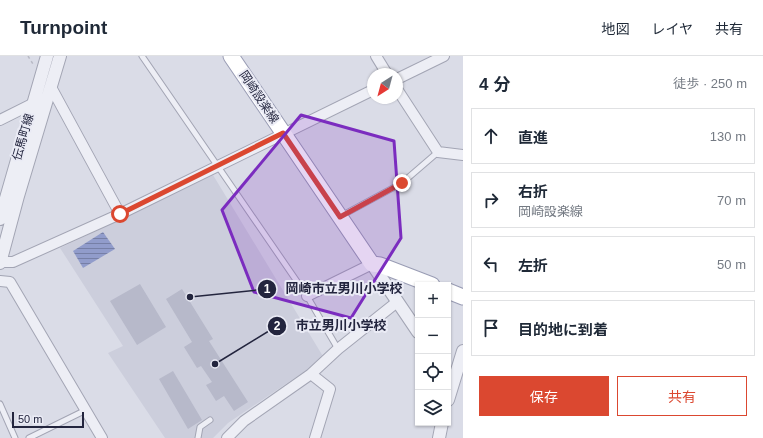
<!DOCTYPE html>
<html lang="ja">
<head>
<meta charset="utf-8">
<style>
	body { margin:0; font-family:Arial,"Noto Sans JP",sans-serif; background:#f2f2f3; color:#1f2937 }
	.controls { position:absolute; right:12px; bottom:12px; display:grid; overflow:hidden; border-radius:0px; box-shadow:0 1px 3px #0004 }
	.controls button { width:36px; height:36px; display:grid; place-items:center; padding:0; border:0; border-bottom:1px solid #e0e1e3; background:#fff; color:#1f2937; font:20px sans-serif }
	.compass { position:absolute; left:367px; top:12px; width:36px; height:36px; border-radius:50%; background:#fff; box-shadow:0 1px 3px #0004; rotate:216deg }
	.scale { position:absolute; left:12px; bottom:10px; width:72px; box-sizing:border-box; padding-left:4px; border:2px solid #23253e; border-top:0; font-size:11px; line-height:14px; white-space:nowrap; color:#23253e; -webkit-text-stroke:3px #eaebf5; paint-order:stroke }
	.stop { position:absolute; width:12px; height:12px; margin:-9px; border:3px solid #db4830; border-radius:50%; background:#fff }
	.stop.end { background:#db4830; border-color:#fff; box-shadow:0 1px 4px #0008 }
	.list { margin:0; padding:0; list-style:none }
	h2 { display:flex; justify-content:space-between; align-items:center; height:52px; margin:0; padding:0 16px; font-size:17px }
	h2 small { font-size:13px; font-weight:400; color:#747a83 }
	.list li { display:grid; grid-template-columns:26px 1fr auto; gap:12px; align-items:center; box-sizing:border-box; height:56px; margin:0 8px 8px; padding:0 8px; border:1px solid #e0e1e3; border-radius:0px }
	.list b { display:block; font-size:15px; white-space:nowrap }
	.list p { margin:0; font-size:13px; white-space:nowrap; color:#747a83 }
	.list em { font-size:13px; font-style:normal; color:#747a83 }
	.actions { display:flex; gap:8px; padding:12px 16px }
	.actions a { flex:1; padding:9px 0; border:1px solid #db4830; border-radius:0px; text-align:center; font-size:14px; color:#db4830 }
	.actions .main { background:#db4830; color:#fff }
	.icon { flex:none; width:22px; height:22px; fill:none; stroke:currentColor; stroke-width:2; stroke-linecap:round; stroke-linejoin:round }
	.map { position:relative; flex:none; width:463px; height:382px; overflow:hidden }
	header { display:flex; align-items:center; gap:24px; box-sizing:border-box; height:56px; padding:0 20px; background:#fff; border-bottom:1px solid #e0e1e3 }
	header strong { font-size:19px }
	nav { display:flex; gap:22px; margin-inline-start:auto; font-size:14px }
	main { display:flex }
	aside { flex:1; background:#fff }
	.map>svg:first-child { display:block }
	.built { fill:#cccedc }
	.water { fill:url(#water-rules) }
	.building { fill:#b7b9ca }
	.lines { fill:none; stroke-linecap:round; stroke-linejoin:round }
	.service-casing { stroke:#a3a5b4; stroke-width:7 }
	.minor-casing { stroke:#a3a5b4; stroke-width:12 }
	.tertiary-casing { stroke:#a3a5b4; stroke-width:14 }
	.primary-casing { stroke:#999cb4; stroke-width:17 }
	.path { stroke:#b8bac5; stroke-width:1.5; stroke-dasharray:3 3; stroke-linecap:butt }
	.service { stroke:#edeef5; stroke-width:5 }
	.minor { stroke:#edeef5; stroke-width:10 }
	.tertiary { stroke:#edeef5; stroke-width:12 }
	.primary { stroke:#fff; stroke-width:15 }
	.route { stroke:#db4830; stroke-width:5 }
	.marked { fill:#7b2cbf; fill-opacity:0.2; stroke:#7b2cbf; stroke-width:3; stroke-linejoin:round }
	.labels { text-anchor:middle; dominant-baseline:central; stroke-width:4; stroke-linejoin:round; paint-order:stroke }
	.street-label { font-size:12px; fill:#23253e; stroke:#eaebf5 }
	.leader { fill:none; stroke:#23253e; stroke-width:1.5 }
	.callout-dot { fill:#23253e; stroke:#eaebf5; stroke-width:1.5 }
	.mark-label { font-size:12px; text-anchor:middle; font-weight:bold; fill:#fff }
	.callout-label { font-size:13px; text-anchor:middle; font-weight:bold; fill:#23253e; stroke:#eaebf5; stroke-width:4; stroke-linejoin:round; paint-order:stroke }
</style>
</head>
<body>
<header>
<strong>Turnpoint</strong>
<nav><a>地図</a><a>レイヤ</a><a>共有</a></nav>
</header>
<main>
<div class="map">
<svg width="463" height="382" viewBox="0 0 463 382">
	<defs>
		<pattern id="water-rules" width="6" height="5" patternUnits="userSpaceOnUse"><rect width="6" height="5" fill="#919ccb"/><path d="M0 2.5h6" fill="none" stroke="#767fa6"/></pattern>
	</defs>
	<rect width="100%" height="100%" fill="#dadce7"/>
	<path class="built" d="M 213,119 L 324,302 L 228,367 L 213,382 L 165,382 L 108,297 L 123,290 L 60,192 Z"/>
	<path class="water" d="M 103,176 L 115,193 L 83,212 L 73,195 Z"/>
	<path class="building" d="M 140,228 L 166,271 L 137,289 L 110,245 Z
		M 182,233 L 213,283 L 209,285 L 248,346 L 234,355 L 224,340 L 216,345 L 206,329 L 212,326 L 201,310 L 197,312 L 184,291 L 192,286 L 166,243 Z
		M 173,315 L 202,364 L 188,373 L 159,323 Z"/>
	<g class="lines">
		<g class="service-casing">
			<path id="service" d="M 142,0 L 307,240 L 338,293
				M 341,160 L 402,127 L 438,96
				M 0,348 L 15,382
				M 29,382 L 86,354
				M 198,382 L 200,371 L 210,364"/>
		</g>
		<g class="minor-casing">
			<path id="minor" d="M 376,0 L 387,18
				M 397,23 L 444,0
				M 51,31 L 120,158
				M 397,33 L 438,96 L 463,99
				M 0,64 L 32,48
				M 0,206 L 13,206 L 120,158 L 373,34
				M 0,225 L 10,226 L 102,382
				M 307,240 L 372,208
				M 227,382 L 244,365 L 311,318
				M 315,382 L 330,333 L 311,318 L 338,293 L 397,246"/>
		</g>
		<g class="tertiary-casing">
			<path id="tertiary" d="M 0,163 L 47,0
				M 0,207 L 18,140 L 60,0
				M 372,208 L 418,276
				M 448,344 L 463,295
				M 439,382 L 442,367"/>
		</g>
		<g class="primary-casing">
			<path id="primary" d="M 231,0 L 372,208 L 380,209 L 432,229
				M 448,235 L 463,241"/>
		</g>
		<path class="path" d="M 28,0 L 33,8"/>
		<use href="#service" class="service"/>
		<use href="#minor" class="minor"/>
		<use href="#tertiary" class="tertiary"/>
		<use href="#primary" class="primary"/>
	</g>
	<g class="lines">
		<path class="route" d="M 120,158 L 283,77 L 340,161 L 402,127"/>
	</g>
	<path class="marked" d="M 301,59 L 394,85 L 401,182 L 351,262 L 254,236 L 222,154 Z"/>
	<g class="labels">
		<g class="street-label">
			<text transform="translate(259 41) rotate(56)">岡崎設楽線</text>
			<text transform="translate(23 81) rotate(-74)">伝馬町線</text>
		</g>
	</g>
	<path class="leader" d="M190 241L267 233M215 308L277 270"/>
	<g class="callout-dot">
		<circle cx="190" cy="241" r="4"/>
		<circle cx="215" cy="308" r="4"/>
		<circle cx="267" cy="233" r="10"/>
		<circle cx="277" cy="270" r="10"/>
	</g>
	<g class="mark-label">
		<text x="267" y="237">1</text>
		<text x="277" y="274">2</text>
	</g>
	<g class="callout-label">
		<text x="344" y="237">岡崎市立男川小学校</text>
		<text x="341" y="274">市立男川小学校</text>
	</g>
</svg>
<div class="controls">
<button>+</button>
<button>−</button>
<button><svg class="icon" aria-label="locate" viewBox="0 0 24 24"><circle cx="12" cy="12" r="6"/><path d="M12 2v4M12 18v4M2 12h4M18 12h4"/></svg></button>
<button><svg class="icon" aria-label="layers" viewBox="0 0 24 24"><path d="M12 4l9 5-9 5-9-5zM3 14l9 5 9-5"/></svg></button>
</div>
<svg class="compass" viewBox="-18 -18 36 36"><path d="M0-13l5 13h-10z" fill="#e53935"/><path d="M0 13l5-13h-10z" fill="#747a83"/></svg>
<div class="scale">50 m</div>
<div class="stop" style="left:120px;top:158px"></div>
<div class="stop end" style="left:402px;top:127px"></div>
</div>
<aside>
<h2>4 分<small>徒歩 · 250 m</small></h2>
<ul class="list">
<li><svg class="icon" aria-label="ahead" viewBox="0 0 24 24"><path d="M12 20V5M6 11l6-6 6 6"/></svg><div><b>直進</b></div><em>130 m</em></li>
<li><svg class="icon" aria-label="right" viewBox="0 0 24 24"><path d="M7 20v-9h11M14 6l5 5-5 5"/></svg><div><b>右折</b><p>岡崎設楽線</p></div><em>70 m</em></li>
<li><svg class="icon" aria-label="left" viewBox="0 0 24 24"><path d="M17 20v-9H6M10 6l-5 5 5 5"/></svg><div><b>左折</b></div><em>50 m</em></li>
<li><svg class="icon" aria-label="arrive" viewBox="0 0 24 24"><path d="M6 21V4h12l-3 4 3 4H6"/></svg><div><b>目的地に到着</b></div></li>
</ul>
<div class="actions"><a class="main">保存</a><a>共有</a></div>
</aside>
</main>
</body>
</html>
